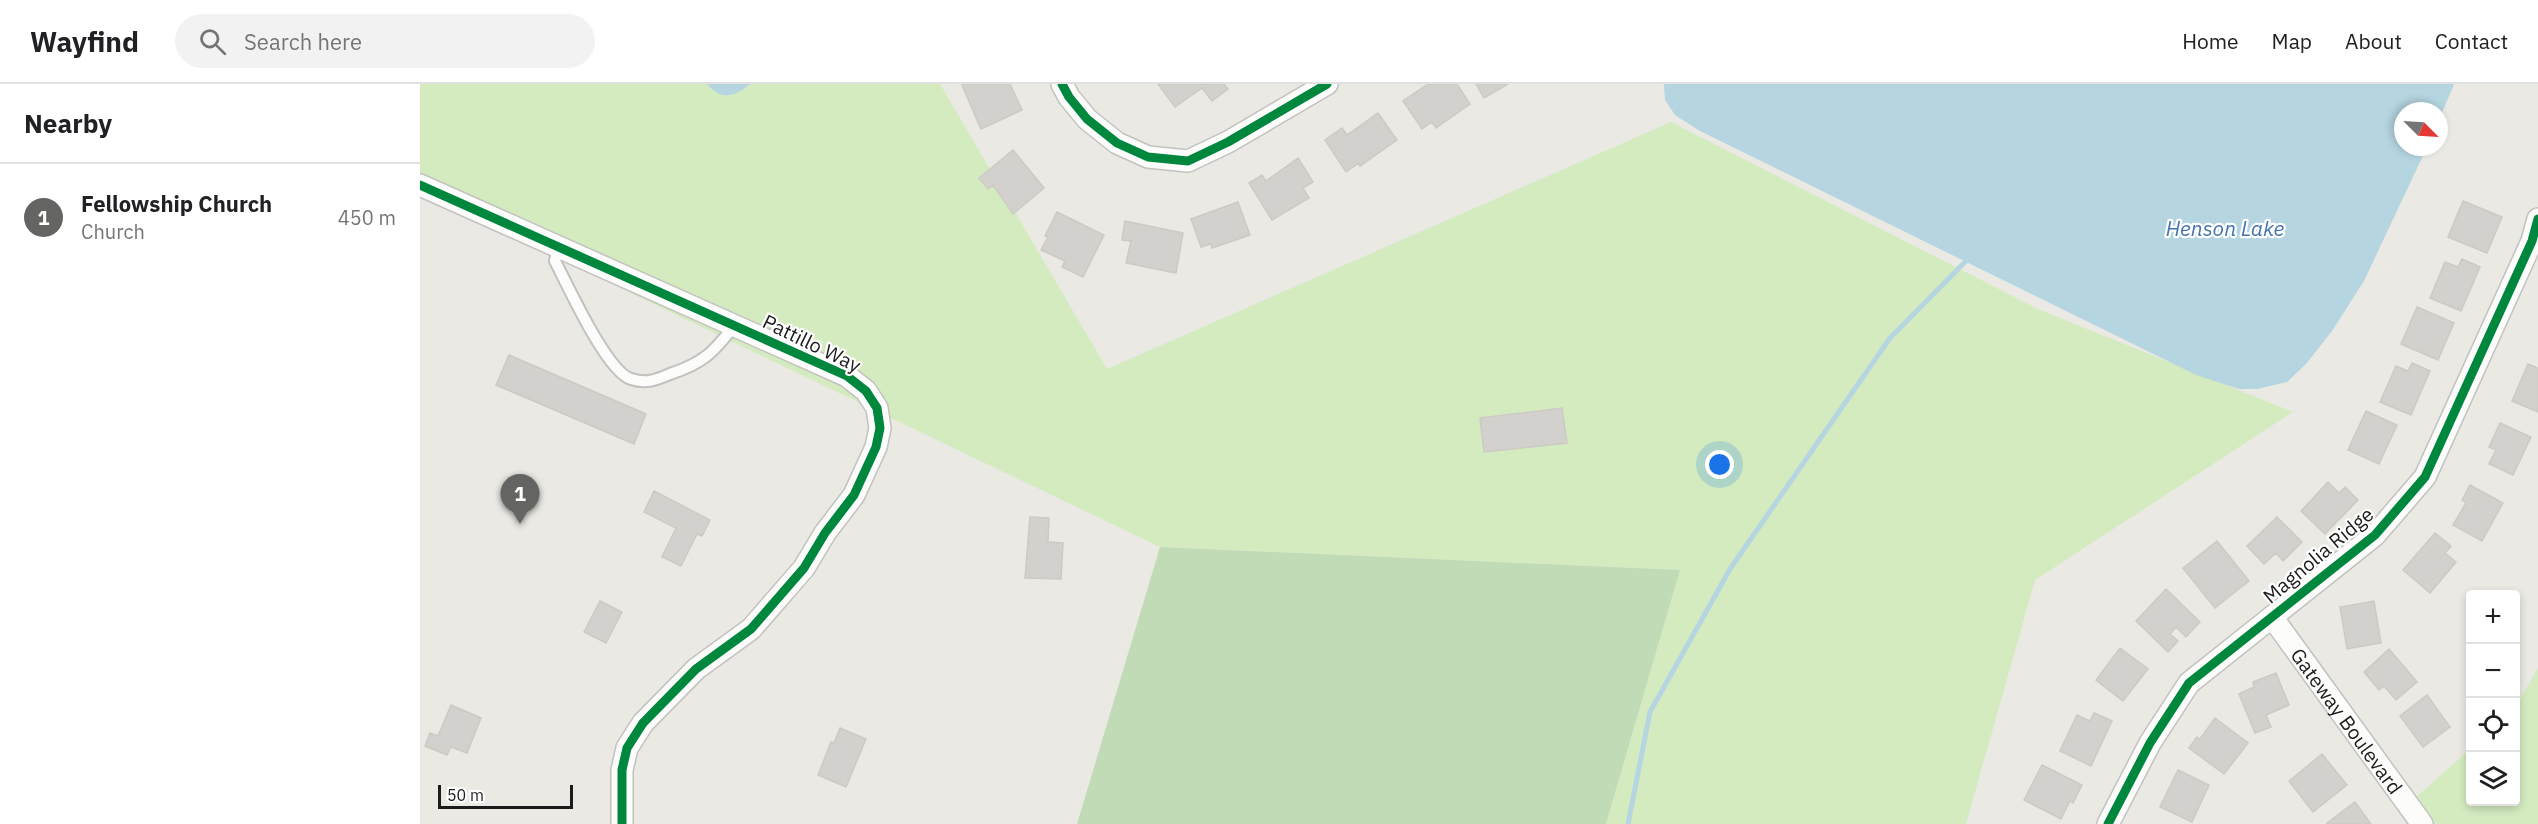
<!DOCTYPE html>
<html lang="en">
<head>
<meta charset="utf-8">
<style>
	body { margin:0; font-family:"IBM Plex Sans",sans-serif; background:#f2f2f2; color:#202124 }
	.controls { position:absolute; right:18px; bottom:18px; display:grid; overflow:hidden; border-radius:6px; box-shadow:0 3px 9px #0003 }
	.controls button { width:54px; height:54px; display:grid; place-items:center; padding:0; border:0; border-bottom:2px solid #e0e0e0; background:#fff; color:#202124; font:30px sans-serif }
	.compass { position:absolute; left:1974px; top:18px; width:54px; height:54px; border-radius:50%; background:#fff; box-shadow:0 3px 9px #0003; rotate:114deg }
	.scale { position:absolute; left:18px; bottom:15px; width:135px; box-sizing:border-box; padding-left:6px; border:3px solid #1c1c1c; border-top:0; font-size:16px; line-height:21px; white-space:nowrap; color:#1c1c1c; -webkit-text-stroke:4px #fff; paint-order:stroke }
	.you { position:absolute; left:1300px; top:381px; width:21px; height:21px; margin:-15px; border:4px solid #fff; border-radius:50%; background:#1a73e8; box-shadow:0 0 0 9px #1a73e833 }
	.badge { display:grid; place-items:center; width:39px; height:39px; border-radius:50%; background:#646462; color:#fff; font-size:20px; font-weight:700 }
	.pin { position:absolute; translate:-50% -50px; filter:drop-shadow(0 2px 3px #0008) }
	.pin::after { content:''; position:absolute; top:32px; width:21px; height:18px; background:inherit; clip-path:polygon(0 0,100% 0,50% 100%) }
	.list { margin:0; padding:0; list-style:none }
	h2 { display:flex; justify-content:space-between; align-items:center; height:78px; margin:0; padding:0 24px; font-size:26px }
	h2 small { font-size:20px; font-weight:400; color:#757577 }
	.list li { display:grid; grid-template-columns:39px 1fr auto; gap:18px; align-items:center; box-sizing:border-box; height:108px; padding:0 24px; border-top:2px solid #e0e0e0 }
	.list b { display:block; font-size:22px; white-space:nowrap }
	.list p { margin:0; font-size:20px; white-space:nowrap; color:#757577 }
	.list em { font-size:20px; font-style:normal; color:#757577 }
	.icon { flex:none; width:33px; height:33px; fill:none; stroke:currentColor; stroke-width:2; stroke-linecap:round; stroke-linejoin:round }
	.map { position:relative; flex:none; width:2118px; height:740px; overflow:hidden }
	header { display:flex; align-items:center; gap:36px; box-sizing:border-box; height:84px; padding:0 30px; background:#fff; border-bottom:2px solid #e0e0e0 }
	header strong { font-size:28px }
	nav { display:flex; gap:33px; margin-inline-start:auto; font-size:21px }
	.search { width:420px; height:54px; background:#f2f2f2; display:flex; align-items:center; gap:15px; box-sizing:border-box; padding:0 21px; border-radius:33px; color:#757577; font-size:22px }
	main { display:flex }
	aside { flex:1; background:#fff }
	.map>svg:first-child { display:block }
	.grass { fill:#d4ebc0 }
	.forest { fill:#c2dbb7 }
	.water { fill:#b5d5e0 }
	.lines { fill:none; stroke-linecap:round; stroke-linejoin:round }
	.stream { stroke:#b5d5e0; stroke-width:5 }
	.building { fill:#d3d1cd; stroke:#cdcac5; stroke-width:1.5 }
	.service-casing { stroke:#c3c2c0; stroke-width:14 }
	.minor-casing { stroke:#c3c2c0; stroke-width:24 }
	.service { stroke:#fcfcfb; stroke-width:10 }
	.minor { stroke:#fcfcfb; stroke-width:21 }
	.cycleway-casing { stroke:#fff; stroke-width:13 }
	.cycleway { stroke:#00873e; stroke-width:9 }
	.labels { text-anchor:middle; dominant-baseline:central; stroke-width:4.5; stroke-linejoin:round; paint-order:stroke }
	.street-label { font-size:20px; fill:#1c1c1c; stroke:#fff }
	.water-label { font-size:21px; font-style:italic; fill:#4473b0; stroke:#fff }
</style>
</head>
<body>
<header>
<strong>Wayfind</strong>
<div class="search"><svg class="icon" aria-label="search" viewBox="0 0 24 24"><circle cx="10" cy="10" r="6"/><path d="M15 15l6 6"/></svg>Search here</div>
<nav><a>Home</a><a>Map</a><a>About</a><a>Contact</a></nav>
</header>
<main>
<aside>
<h2>Nearby<small></small></h2>
<ul class="list">
<li><span class="badge">1</span><div><b>Fellowship Church</b><p>Church</p></div><em>450 m</em></li>
</ul>
</aside>
<div class="map">
<svg width="2118" height="740" viewBox="0 0 2118 740">
	<rect width="100%" height="100%" fill="#eae9e4"/>
	<path class="grass" d="M 0,0 L 520,0 L 687,285 L 1251,38 L 1620,226 L 1873,328 L 1615,496 L 1546,740 L 1186,740 L 1260,486 L 740,463 L 0,108 Z
		M 2118,584 L 2118,740 L 1992,740 L 1983,725 L 2050,665 L 2050,718 L 2096,718 L 2096,622 Z"/>
	<path class="forest" d="M 740,463 L 1260,486 L 1186,740 L 657,740 Z"/>
	<path class="water" d="M 287,0 L 330,0 C 315,13 301,17 287,0 Z
		M 1244,0 L 2034,0 L 2019,36 L 2019,27 L 1983,27 L 1983,63 L 2007,63 L 1944,197 L 1912,247 L 1886,280 L 1867,298 L 1837,305 L 1819,305 L 1776,291 L 1280,47 L 1255,31 L 1245,16 Z"/>
	<g class="lines">
		<path class="stream" d="M 1208,740 L 1230,628 L 1310,485 L 1470,254 L 1545,178"/>
	</g>
	<path class="building" d="M 544,0 L 590,0 L 602,26 L 561,45 L 542,1 Z
		M 738,0 L 804,0 L 808,5 L 792,17 L 782,4 L 755,23 Z
		M 1008,0 L 1037,0 L 1050,20 L 1016,44 L 1012,38 L 1002,45 L 983,17 Z
		M 1056,0 L 1088,0 L 1064,14 Z
		M 958,29 L 977,56 L 940,82 L 939,79 L 926,88 L 905,56 L 922,44 L 927,51 Z
		M 593,66 L 624,104 L 593,130 L 573,101 L 568,105 L 559,94 Z
		M 878,74 L 893,98 L 883,104 L 889,114 L 852,136 L 829,99 L 842,91 L 846,97 Z
		M 2043,117 L 2082,133 L 2067,169 L 2028,153 Z
		M 818,118 L 830,151 L 792,164 L 791,160 L 781,163 L 771,135 Z
		M 637,128 L 684,151 L 663,193 L 642,183 L 645,177 L 621,166 L 628,153 L 625,152 Z
		M 705,137 L 763,149 L 756,189 L 706,179 L 711,157 L 702,156 Z
		M 2042,175 L 2060,183 L 2041,227 L 2010,214 L 2025,178 L 2038,183 Z
		M 1997,223 L 2034,239 L 2018,276 L 1981,260 Z
		M 89,271 L 226,330 L 214,360 L 76,301 Z
		M 1992,279 L 2010,287 L 1991,331 L 1960,318 L 1976,282 L 1988,287 Z
		M 2108,280 L 2118,284 L 2118,328 L 2092,317 Z
		M 1142,324 L 1147,359 L 1064,368 L 1060,334 Z
		M 1946,327 L 1977,341 L 1959,380 L 1928,366 Z
		M 2080,339 L 2111,353 L 2093,391 L 2069,380 L 2076,366 L 2069,363 Z
		M 1908,398 L 1919,409 L 1925,403 L 1938,416 L 1905,450 L 1881,427 Z
		M 2050,401 L 2083,419 L 2062,457 L 2033,441 L 2046,419 L 2042,416 Z
		M 234,407 L 290,436 L 282,452 L 277,450 L 261,482 L 242,473 L 256,444 L 224,428 Z
		M 610,433 L 629,434 L 628,458 L 643,459 L 641,495 L 605,494 Z
		M 1857,433 L 1882,458 L 1863,477 L 1856,469 L 1844,480 L 1827,462 Z
		M 2015,449 L 2031,462 L 2025,469 L 2036,478 L 2010,509 L 1983,486 Z
		M 1797,457 L 1829,497 L 1795,524 L 1763,484 Z
		M 1746,505 L 1780,538 L 1766,553 L 1756,543 L 1750,550 L 1758,557 L 1748,568 L 1716,537 Z
		M 180,517 L 202,528 L 186,559 L 164,548 Z
		M 1954,517 L 1961,559 L 1927,565 L 1920,523 Z
		M 1700,564 L 1728,585 L 1703,617 L 1676,596 Z
		M 1969,565 L 1997,598 L 1976,616 L 1964,602 L 1959,606 L 1944,588 Z
		M 1856,589 L 1869,621 L 1846,631 L 1851,643 L 1835,649 L 1819,610 L 1834,603 L 1833,598 Z
		M 2007,611 L 2030,643 L 2003,663 L 1980,632 Z
		M 31,621 L 61,634 L 47,669 L 31,663 L 27,671 L 5,662 L 10,649 L 18,652 Z
		M 1674,629 L 1692,637 L 1671,682 L 1640,667 L 1657,631 L 1670,637 Z
		M 1795,634 L 1828,659 L 1804,690 L 1769,664 L 1777,653 L 1780,655 Z
		M 420,644 L 446,655 L 426,703 L 398,691 L 411,658 L 414,659 Z
		M 1902,670 L 1927,701 L 1893,728 L 1869,697 Z
		M 1622,681 L 1662,701 L 1653,719 L 1650,717 L 1641,735 L 1604,716 Z
		M 1758,686 L 1789,701 L 1772,738 L 1740,723 Z
		M 1935,718 L 1951,740 L 1908,740 L 1907,739 Z"/>
	<g class="lines">
		<g class="service-casing">
			<path id="service" d="M 138,163 L 135,177 C 148,202 187,288 211,295 C 226,300 236,296 250,290 C 283,279 293,269 314,242"/>
		</g>
		<g class="minor-casing">
			<g id="minor">
				<path d="M 642,0 L 649,13 L 667,35 L 697,59 L 728,73 L 768,77 L 808,58 L 907,0"/>
				<path d="M 0,101 L 427,292 L 446,307 L 457,324 L 460,344 L 456,363 L 434,411 L 405,449 L 384,484 L 331,545 L 276,585 L 223,639 L 207,664 L 202,686 L 202,740"/>
				<path id="s1" d="M 1852,533 L 2002,740"/>
				<path d="M 1688,740 L 1730,659 L 1769,599 L 1955,451 L 2005,393 L 2112,157 L 2118,135"/>
			</g>
		</g>
		<use href="#service" class="service"/>
		<use href="#minor" class="minor"/>
		<g class="cycleway-casing">
			<path id="cycleway" d="M 642,0 L 649,13 L 667,35 L 697,59 L 728,73 L 768,77 L 808,58 L 907,0
				M 0,101 L 427,292 L 446,307 L 457,324 L 460,344 L 456,363 L 434,411 L 405,449 L 384,484 L 331,545 L 276,585 L 223,639 L 207,664 L 202,686 L 202,740
				M 1688,740 L 1730,659 L 1769,599 L 1955,451 L 2005,393 L 2112,157 L 2118,135"/>
		</g>
		<use href="#cycleway" class="cycleway"/>
	</g>
	<g class="labels">
		<g class="street-label">
			<text transform="translate(392 259) rotate(26)">Pattillo Way</text>
			<text transform="translate(1898 471) rotate(-40)">Magnolia Ridge</text>
			<text stroke="none"><textPath href="#s1" startOffset="128">Gateway Boulevard</textPath></text>
		</g>
		<g class="water-label">
			<text x="1805" y="144">Henson Lake</text>
		</g>
	</g>
</svg>
<div class="controls">
<button>+</button>
<button>−</button>
<button><svg class="icon" aria-label="locate" viewBox="0 0 24 24"><circle cx="12" cy="12" r="6"/><path d="M12 2v4M12 18v4M2 12h4M18 12h4"/></svg></button>
<button><svg class="icon" aria-label="layers" viewBox="0 0 24 24"><path d="M12 4l9 5-9 5-9-5zM3 14l9 5 9-5"/></svg></button>
</div>
<svg class="compass" viewBox="-18 -18 36 36"><path d="M0-13l5 13h-10z" fill="#e53935"/><path d="M0 13l5-13h-10z" fill="#757577"/></svg>
<div class="scale">50 m</div>
<div class="you"></div>
<div class="pin badge" style="left:100px;top:440px">1</div>
</div>
</main>
</body>
</html>
